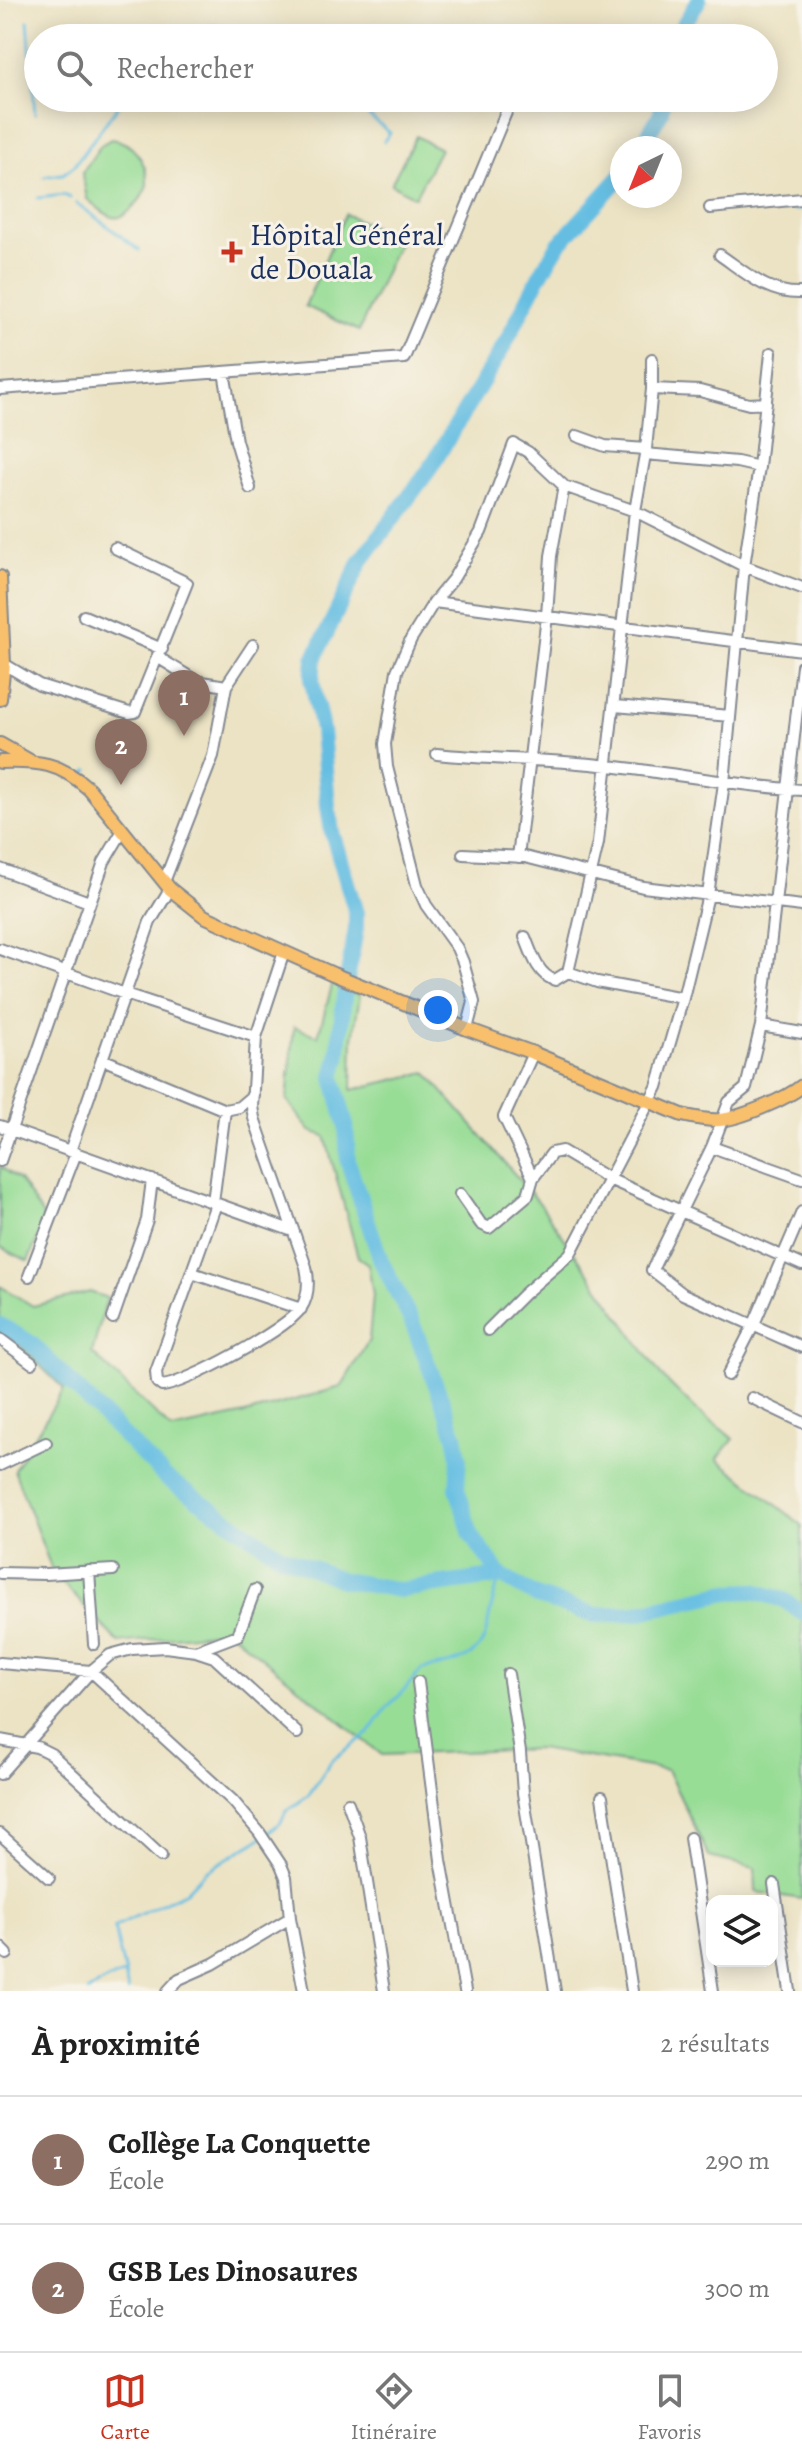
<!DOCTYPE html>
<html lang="fr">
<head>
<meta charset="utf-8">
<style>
	body { margin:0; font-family:Alegreya,serif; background:#f6f6f6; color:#222 }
	.controls { position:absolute; right:24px; bottom:24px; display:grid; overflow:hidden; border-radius:16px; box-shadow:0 4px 20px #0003 }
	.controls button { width:72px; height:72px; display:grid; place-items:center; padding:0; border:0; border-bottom:2px solid #e0e0e0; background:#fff; color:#222; font:40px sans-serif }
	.compass { position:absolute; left:610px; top:136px; width:72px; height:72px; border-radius:50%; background:#fff; box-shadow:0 4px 20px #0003; rotate:223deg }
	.you { position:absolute; left:438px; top:1010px; width:28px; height:28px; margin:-20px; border:6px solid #fff; border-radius:50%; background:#1a73e8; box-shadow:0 0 0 12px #1a73e833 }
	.badge { display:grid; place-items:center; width:52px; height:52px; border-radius:50%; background:#c8321e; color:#fff; font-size:26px; font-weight:700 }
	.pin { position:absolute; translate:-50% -66px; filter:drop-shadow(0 2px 4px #0008) }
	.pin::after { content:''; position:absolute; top:42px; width:28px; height:24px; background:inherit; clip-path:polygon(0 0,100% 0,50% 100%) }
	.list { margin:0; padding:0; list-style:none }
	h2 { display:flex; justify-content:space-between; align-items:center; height:104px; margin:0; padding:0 32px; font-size:34px }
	h2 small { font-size:26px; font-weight:400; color:#767676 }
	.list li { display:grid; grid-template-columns:52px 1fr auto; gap:24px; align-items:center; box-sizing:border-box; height:128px; padding:0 32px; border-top:2px solid #e0e0e0 }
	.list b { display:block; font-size:30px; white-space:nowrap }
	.list p { margin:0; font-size:26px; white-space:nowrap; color:#767676 }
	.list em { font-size:26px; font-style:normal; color:#767676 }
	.icon { flex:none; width:44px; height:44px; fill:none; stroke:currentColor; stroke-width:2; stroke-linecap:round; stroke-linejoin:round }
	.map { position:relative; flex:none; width:802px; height:1991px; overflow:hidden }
	.search { position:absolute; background:#fff; box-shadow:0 4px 20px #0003; left:24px; right:24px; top:24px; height:88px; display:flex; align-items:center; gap:20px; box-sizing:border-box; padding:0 28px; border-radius:44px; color:#767676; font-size:30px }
	.sheet { height:360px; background:#fff }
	nav { display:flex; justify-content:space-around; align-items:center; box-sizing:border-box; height:112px; border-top:2px solid #e0e0e0; background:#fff; font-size:22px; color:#767676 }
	nav a { display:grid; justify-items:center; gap:4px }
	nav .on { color:#c8321e }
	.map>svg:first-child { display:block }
	.green { fill:#98dd96; stroke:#5a867a; stroke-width:2 }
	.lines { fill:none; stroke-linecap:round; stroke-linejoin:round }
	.stream { stroke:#65bee2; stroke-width:3 }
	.river { stroke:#65bee2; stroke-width:16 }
	.minor-casing { stroke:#848991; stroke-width:14 }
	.major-casing { stroke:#848991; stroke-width:16 }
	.minor { stroke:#fff; stroke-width:10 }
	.major { stroke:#f8bf6c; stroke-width:12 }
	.poi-dot { fill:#c8321e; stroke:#f7f3e8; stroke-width:3 }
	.labels { text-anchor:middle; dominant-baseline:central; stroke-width:6; stroke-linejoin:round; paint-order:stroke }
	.poi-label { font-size:30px; fill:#1b2f5e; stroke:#f7f3e8; text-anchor:start }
</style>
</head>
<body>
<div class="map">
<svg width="802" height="1991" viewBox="0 0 802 1991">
	<rect width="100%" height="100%" fill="#f7f3e8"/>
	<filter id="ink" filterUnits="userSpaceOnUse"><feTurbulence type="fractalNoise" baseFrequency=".0125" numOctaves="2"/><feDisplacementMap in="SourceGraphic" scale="16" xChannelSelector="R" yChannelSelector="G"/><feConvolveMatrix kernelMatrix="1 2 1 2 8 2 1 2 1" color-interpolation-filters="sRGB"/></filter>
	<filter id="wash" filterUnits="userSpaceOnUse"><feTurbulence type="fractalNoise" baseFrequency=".006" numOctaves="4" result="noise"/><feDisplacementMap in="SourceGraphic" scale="32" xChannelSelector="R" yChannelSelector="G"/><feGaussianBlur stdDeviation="1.8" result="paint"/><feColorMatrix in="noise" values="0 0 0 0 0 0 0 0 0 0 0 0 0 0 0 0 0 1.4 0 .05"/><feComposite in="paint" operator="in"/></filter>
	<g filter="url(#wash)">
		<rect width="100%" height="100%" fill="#ece3c4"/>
		<path class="green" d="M 416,136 L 440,149 L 415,197 L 391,184 Z
			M 111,139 C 133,141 148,163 147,184 C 146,195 126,221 113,217 C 104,215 94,204 87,199 L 82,173 L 101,145 Z
			M 345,214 L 400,239 L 359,331 L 305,306 Z
			M 333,982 L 360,995 L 353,1038 L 352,1090 L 426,1072 L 538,1201 L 661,1375 L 695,1409 L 734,1439 L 717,1459 L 802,1525 L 802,1899 L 756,1892 L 755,1868 L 709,1857 L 667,1770 L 539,1749 L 382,1755 L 229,1631 L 119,1643 L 53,1573 L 14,1470 L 64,1389 L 18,1344 L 0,1335 L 0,1286 L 33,1306 L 90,1292 L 107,1298 L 92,1353 L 172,1430 L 245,1414 L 341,1387 L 369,1340 L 373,1295 L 368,1264 L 358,1257 L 325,1136 L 310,1131 L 287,1100 L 294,1027 L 318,1036 Z
			M 0,1166 L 20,1181 L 46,1220 L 28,1261 L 0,1247 Z"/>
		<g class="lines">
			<path class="stream" d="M 28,21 L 35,114
				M 189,38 C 207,21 223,22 241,38
				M 348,98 L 358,108
				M 368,115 L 390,133 L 384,141
				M 76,163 L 124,98
				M 63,174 L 75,165
				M 44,177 L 61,174
				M 38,198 L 64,195 L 70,198
				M 76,203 L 121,236
				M 795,210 L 802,209
				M 123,238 L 139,250
				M 80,778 L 89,770
				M 125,1975 L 128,1991
				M 88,1991 L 109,1979 L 125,1974 L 114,1927 L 186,1892 L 205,1872 L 266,1835 L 281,1822 L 286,1811 L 308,1796 L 332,1760 L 369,1733 L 388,1706 L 400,1695 L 422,1669 C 505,1656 476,1636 501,1576"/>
			<path class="river" d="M 675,38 L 699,0
				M 640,148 L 661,113 L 663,98
				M 622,175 L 559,244 L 539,277 L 505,344 L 429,470 L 361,561 L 314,659 L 312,681 L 322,730 L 328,806 L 332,832 L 356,913 L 356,929 L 344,997 L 338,1058 L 333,1076 L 346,1126 L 348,1162 L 381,1261 L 412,1322 L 455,1435 L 459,1457 L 457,1488 L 471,1535 L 501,1576 L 538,1597 L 595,1615 L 636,1613 L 727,1592 L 754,1591 L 784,1600 L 802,1613
				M 0,1325 L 31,1343 L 166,1478 L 280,1555 L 342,1580 L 400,1590 L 501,1576"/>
		</g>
	</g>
	<g filter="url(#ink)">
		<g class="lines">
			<g class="minor-casing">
				<path id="minor" d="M 710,208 L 802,199
					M 720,255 C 746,273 769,295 802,293
					M 224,372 L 236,441 L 250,488
					M 0,389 L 404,358 L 512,98
					M 652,389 L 700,391 L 749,404 L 766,403
					M 577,436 L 605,446 L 646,449
					M 759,467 L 771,353
					M 564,486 L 635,511 L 744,566 L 802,588
					M 434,602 L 802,650
					M 84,616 L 162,649
					M 159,658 L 196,681 L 226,686
					M 4,664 L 39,685 L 129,713 L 135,712 L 187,583 L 115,548
					M 802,666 L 761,1026 L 746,1088 L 729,1102 L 712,1147 L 652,1270 L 683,1294 L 802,1347
					M 615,706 L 730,716
					M 437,754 C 493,760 551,759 608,766 C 673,773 737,786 802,790
					M 463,854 L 525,857 L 643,887 L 802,906
					M 0,869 L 89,902
					M 164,882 L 213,756 L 226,686 L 253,645
					M 525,937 C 531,952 538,976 555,980 L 568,972
					M 0,949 L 125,994 L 256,1037 L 252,1107 L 254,1118 L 306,1267 C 309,1281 309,1296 301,1308 C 287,1329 186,1384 162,1386 L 157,1382 L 156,1372 L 216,1204
					M 568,972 L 598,843 L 635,511 L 646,449 L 652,389 L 652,359
					M 568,972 L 597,982 L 683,998
					M 761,1026 L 802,1033
					M 467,1029 L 474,1002 L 463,962 L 457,948 L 426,905 L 417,885 L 387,767 L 385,744 L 397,671 L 411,639 L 434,602 L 453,579 L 481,532 L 514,444 L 528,452 L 564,486 L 551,556 L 547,616 L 518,857
					M 256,1037 L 284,952
					M 102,1059 L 225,1110 L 239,1107 L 253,1095
					M 0,1126 L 293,1231
					M 712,1147 L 802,1179
					M 70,1151 L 150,922 L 170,889
					M 0,1161 L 104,862 L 122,832
					M 533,1178 L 552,1153 L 562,1151 L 609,1179 L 802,1265
					M 460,1194 L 481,1224 L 489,1228 L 528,1195 L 533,1178 L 504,1117 L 533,1053
					M 213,1202 L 225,1110
					M 192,1273 L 301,1309
					M 29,1276 L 76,1153
					M 113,1318 L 147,1220 L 152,1180
					M 488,1330 L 524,1294 L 570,1254 L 657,1087 L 683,998 L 708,895 L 724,783 L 744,566 L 759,467 L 737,462 L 645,454
					M 0,1339 L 32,1363
					M 728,1375 L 754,1324 L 802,1212
					M 752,1398 L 802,1422
					M 0,1465 L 46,1443
					M 89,1571 L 94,1644
					M 0,1573 L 45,1574 L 113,1570
					M 196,1651 L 238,1635 L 255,1590
					M 0,1663 L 91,1671 L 233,1801 L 259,1832 L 281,1865 L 286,1877 L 290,1918 L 304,1991
					M 508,1674 L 520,1752 L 523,1793 L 555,1991
					M 418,1682 L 441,1860 L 465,1991
					M 0,1740 L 37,1747 L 51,1754 L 161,1856
					M 0,1774 L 91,1671 L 110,1655 L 132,1649 L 165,1647 L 196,1651 L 214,1657 L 297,1733
					M 602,1797 L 632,1991
					M 348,1803 L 360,1837 L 384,1991
					M 0,1834 L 49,1878
					M 690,1838 L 713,1991
					M 774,1884 L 790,1991
					M 0,1947 L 7,1954
					M 168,1991 L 179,1979 L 213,1964 L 290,1918"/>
			</g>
			<g class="major-casing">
				<path id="major" d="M 0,577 L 4,664 L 0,699
					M 0,744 L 30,761
					M 0,762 C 39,761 59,762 89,789 L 170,889 L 204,916 L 333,974 L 467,1029 L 533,1053 L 682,1115 C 695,1118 708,1121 720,1120 C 741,1118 786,1099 802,1086"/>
			</g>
			<use href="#minor" class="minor"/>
			<use href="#major" class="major"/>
		</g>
	</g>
	<path class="poi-dot" d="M228 240h8v8h8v8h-8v8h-8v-8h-8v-8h8z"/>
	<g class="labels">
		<g class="poi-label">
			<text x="250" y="235">Hôpital Général<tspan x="250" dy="34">de Douala</tspan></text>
		</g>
	</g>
</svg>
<div class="controls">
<button><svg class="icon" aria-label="layers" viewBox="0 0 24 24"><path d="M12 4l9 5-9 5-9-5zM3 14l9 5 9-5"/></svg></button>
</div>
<svg class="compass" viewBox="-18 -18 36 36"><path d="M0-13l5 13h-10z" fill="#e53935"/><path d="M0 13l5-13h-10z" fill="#767676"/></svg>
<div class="you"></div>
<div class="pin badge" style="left:184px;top:736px;background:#8d6e63">1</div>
<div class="pin badge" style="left:121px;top:785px;background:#8d6e63">2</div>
<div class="search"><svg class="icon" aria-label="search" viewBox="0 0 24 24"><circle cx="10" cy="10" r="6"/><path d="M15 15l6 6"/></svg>Rechercher</div>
</div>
<section class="sheet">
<h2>À proximité<small>2 résultats</small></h2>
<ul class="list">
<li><span class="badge" style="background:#8d6e63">1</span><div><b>Collège La Conquette</b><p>École</p></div><em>290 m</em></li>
<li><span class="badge" style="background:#8d6e63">2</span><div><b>GSB Les Dinosaures</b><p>École</p></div><em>300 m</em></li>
</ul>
</section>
<nav>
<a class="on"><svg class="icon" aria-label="map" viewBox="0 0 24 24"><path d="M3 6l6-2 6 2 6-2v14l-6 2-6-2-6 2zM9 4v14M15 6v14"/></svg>Carte</a>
<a><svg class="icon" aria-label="directions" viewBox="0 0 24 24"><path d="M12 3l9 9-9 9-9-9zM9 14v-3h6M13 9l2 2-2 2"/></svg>Itinéraire</a>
<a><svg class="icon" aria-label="saved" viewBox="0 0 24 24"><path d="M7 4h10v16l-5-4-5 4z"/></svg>Favoris</a>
</nav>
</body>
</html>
